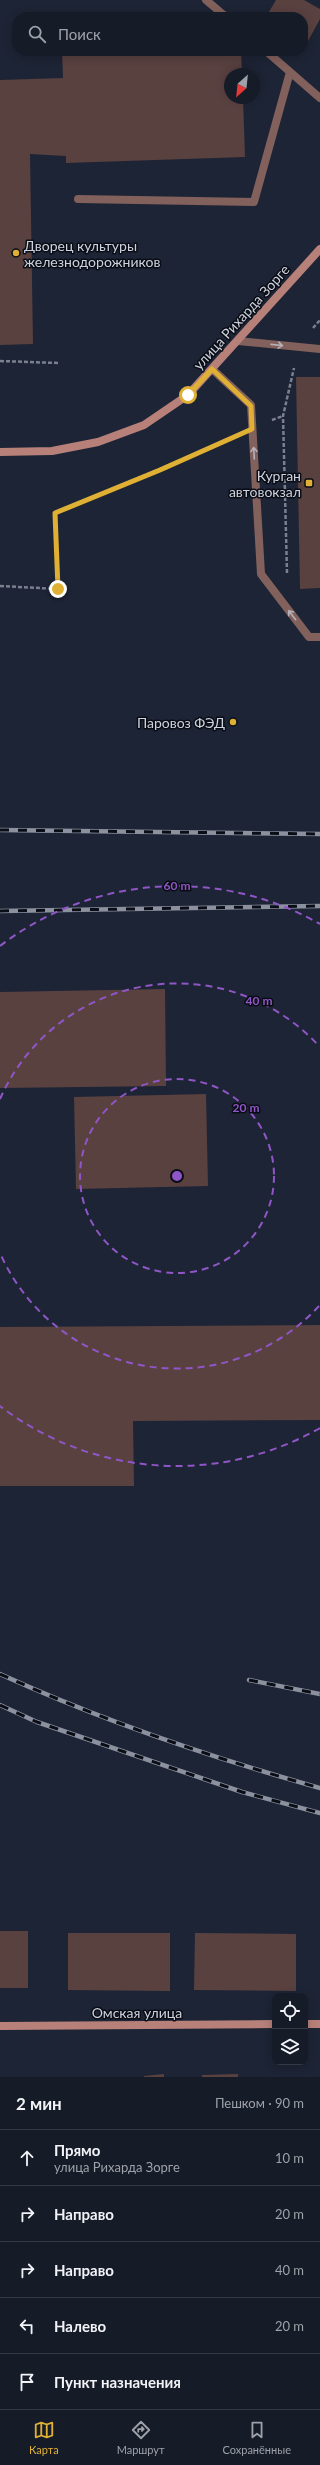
<!DOCTYPE html>
<html lang="ru">
<head>
<meta charset="utf-8">
<style>
	body { margin:0; font-family:Lato,sans-serif; background:#232834; color:#f1f3f6 }
	.controls { position:absolute; right:12px; bottom:12px; display:grid; overflow:hidden; border-radius:8px; box-shadow:0 2px 10px #0003 }
	.controls button { width:36px; height:36px; display:grid; place-items:center; padding:0; border:0; border-bottom:1px solid #353945; background:#161b28; color:#f1f3f6; font:20px sans-serif }
	.compass { position:absolute; left:224px; top:68px; width:36px; height:36px; border-radius:50%; background:#161b28; box-shadow:0 2px 10px #0003; rotate:207deg }
	.stop { position:absolute; width:12px; height:12px; margin:-9px; border:3px solid #dfb034; border-radius:50%; background:#fff }
	.stop.end { background:#dfb034; border-color:#fff; box-shadow:0 1px 4px #0008 }
	.list { margin:0; padding:0; list-style:none }
	h2 { display:flex; justify-content:space-between; align-items:center; height:52px; margin:0; padding:0 16px; font-size:17px }
	h2 small { font-size:13px; font-weight:400; color:#9ea1a8 }
	.list li { display:grid; grid-template-columns:26px 1fr auto; gap:12px; align-items:center; box-sizing:border-box; height:56px; padding:0 16px; border-top:1px solid #353945 }
	.list b { display:block; font-size:15px; white-space:nowrap }
	.list p { margin:0; font-size:13px; white-space:nowrap; color:#9ea1a8 }
	.list em { font-size:13px; font-style:normal; color:#9ea1a8 }
	.icon { flex:none; width:22px; height:22px; fill:none; stroke:currentColor; stroke-width:2; stroke-linecap:round; stroke-linejoin:round }
	.map { position:relative; flex:none; width:320px; height:2077px; overflow:hidden }
	.search { position:absolute; background:#161b28; box-shadow:0 2px 10px #0003; left:12px; right:12px; top:12px; height:44px; display:flex; align-items:center; gap:10px; box-sizing:border-box; padding:0 14px; border-radius:16px; color:#9ea1a8; font-size:15px }
	.sheet { height:332px; background:#161b28 }
	nav { display:flex; justify-content:space-around; align-items:center; box-sizing:border-box; height:56px; border-top:1px solid #353945; background:#161b28; font-size:11px; color:#9ea1a8 }
	nav a { display:grid; justify-items:center; gap:2px }
	nav .on { color:#dfb034 }
	.map>svg:first-child { display:block }
	.building { fill:#594140 }
	.lines { fill:none; stroke-linecap:round; stroke-linejoin:round }
	.path { stroke:#7a808e; stroke-width:2.5; stroke-dasharray:4 2; stroke-linecap:butt }
	.service { stroke:#82605b; stroke-width:8 }
	.secondary { stroke:#b7817a; stroke-width:8 }
	.rail-casing { stroke:#8b919f; stroke-width:4.5 }
	.rail { stroke:#0a0d15; stroke-width:3; stroke-dasharray:9; stroke-linecap:butt }
	.oneway { stroke:#b6b0b7 }
	.route { stroke:#dfb034; stroke-width:5 }
	.ring { fill:none; stroke:#9056c7; stroke-width:2; stroke-dasharray:7 5 }
	.poi-dot { fill:#dfb034; stroke:#0a0d15; stroke-width:1.5 }
	.labels { text-anchor:middle; dominant-baseline:central; stroke-width:3; stroke-linejoin:round; paint-order:stroke }
	.poi-label { font-size:14px; fill:#cdd2de; stroke:#0a0d15; text-anchor:end }
	.street-label { font-size:14px; fill:#cdd2de; stroke:#0a0d15 }
	.centre { fill:#9056c7; stroke:#0a0d15; stroke-width:2 }
	.ring-label { font-size:12px; text-anchor:middle; font-weight:bold; fill:#9056c7; stroke:#0a0d15; stroke-width:3; stroke-linejoin:round; paint-order:stroke }
</style>
</head>
<body>
<div class="map">
<svg width="320" height="2077" viewBox="0 0 320 2077">
	<rect width="100%" height="100%" fill="#1d2435"/>
	<path class="building" d="M 276,0 L 304,0 L 320,9 L 320,19 L 308,41 L 303,38 L 303,17 L 266,17 Z
		M 62,51 L 241,51 L 242,74 L 230,74 L 230,98 L 243,98 L 245,157 L 66,163 L 66,156 L 30,154 L 33,344 L 0,345 L 0,80 L 63,78 Z
		M 296,377 L 320,377 L 320,588 L 300,589 Z
		M 165,989 L 166,1086 L 0,1088 L 0,992 Z
		M 206,1094 L 208,1186 L 76,1189 L 74,1097 Z
		M 320,1325 L 320,1420 L 133,1421 L 134,1486 L 0,1486 L 0,1327 Z
		M 0,1931 L 28,1931 L 28,1988 L 0,1988 Z
		M 68,1933 L 170,1933 L 170,1991 L 68,1990 Z
		M 195,1933 L 296,1934 L 296,1991 L 194,1990 Z
		M 164,2074 L 164,2077 L 144,2077 L 144,2076 Z
		M 238,2074 L 238,2077 L 202,2077 L 202,2075 Z"/>
	<g class="lines">
		<path class="path" d="M 313,328 L 320,320
			M 0,361 L 58,363
			M 272,420 L 283,416
			M 287,573 L 283,416 L 294,368
			M 0,586 L 58,589 L 55,513 L 231,439"/>
		<path class="service" d="M 206,0 L 226,17
			M 266,51 L 320,98
			M 78,199 L 254,202 L 290,72
			M 238,341 L 320,349
			M 212,369 L 251,405 L 261,574 L 309,637 L 320,637"/>
		<path class="secondary" d="M 0,452 L 52,451 L 98,442 L 144,425 L 188,395 L 320,249
			M 305,2024 L 320,2024
			M 0,2026 L 275,2024"/>
		<g class="rail-casing">
			<path id="rail" d="M 0,830 L 320,834
				M 0,911 L 320,906
				M 0,1674 C 101,1720 213,1758 320,1788
				M 249,1680 L 320,1694
				M 0,1705 L 37,1722 L 242,1792 L 320,1813"/>
		</g>
		<use href="#rail" class="rail"/>
	</g>
	<defs><path id="oneway-shaft" d="M-6 0H5M1.5-3L5.5 0L1.5 3" fill="none" stroke-width="1.6" stroke-linecap="round" stroke-linejoin="round"/></defs>
	<g class="oneway">
		<use href="#oneway-shaft" transform="translate(277 345) rotate(6)"/>
		<use href="#oneway-shaft" transform="translate(254 453) rotate(-93)"/>
		<use href="#oneway-shaft" transform="translate(292 615) rotate(-128)"/>
	</g>
	<g class="lines">
		<path class="route" d="M 58,589 L 55,513 L 160,470 L 252,429 L 251,406 L 212,369 L 188,395"/>
	</g>
	<g class="ring">
		<circle cx="177" cy="1176" r="97"/>
		<path d="M319 1306A193 193 0 0 1 0 1253M0 1099A193 193 0 0 1 319 1046"/>
		<path d="M320 1428A290 290 0 0 1 0 1406M0 946A290 290 0 0 1 320 924"/>
	</g>
	<g class="poi-dot">
		<circle cx="16" cy="253" r="4"/>
		<rect x="305" y="479" width="8" height="8" rx="2"/>
		<circle cx="233" cy="722" r="4"/>
	</g>
	<g class="labels">
		<g class="poi-label">
			<text x="24" y="245" text-anchor="start">Дворец культуры<tspan x="24" dy="16">железнодорожников</tspan></text>
			<text x="301" y="475">Курган<tspan x="301" dy="16">автовокзал</tspan></text>
			<text x="225" y="722">Паровоз ФЭД</text>
		</g>
		<g class="street-label">
			<text transform="translate(241 317) rotate(-48)">улица Рихарда Зорге</text>
			<text x="137" y="2012">Омская улица</text>
		</g>
	</g>
	<circle cx="177" cy="1176" r="6" class="centre"/>
	<g class="ring-label">
		<text x="177" y="890">60 m</text>
		<text x="259" y="1005">40 m</text>
		<text x="246" y="1112">20 m</text>
	</g>
</svg>
<div class="controls">
<button><svg class="icon" aria-label="locate" viewBox="0 0 24 24"><circle cx="12" cy="12" r="6"/><path d="M12 2v4M12 18v4M2 12h4M18 12h4"/></svg></button>
<button><svg class="icon" aria-label="layers" viewBox="0 0 24 24"><path d="M12 4l9 5-9 5-9-5zM3 14l9 5 9-5"/></svg></button>
</div>
<svg class="compass" viewBox="-18 -18 36 36"><path d="M0-13l5 13h-10z" fill="#e53935"/><path d="M0 13l5-13h-10z" fill="#9ea1a8"/></svg>
<div class="stop" style="left:188px;top:395px"></div>
<div class="stop end" style="left:58px;top:589px"></div>
<div class="search"><svg class="icon" aria-label="search" viewBox="0 0 24 24"><circle cx="10" cy="10" r="6"/><path d="M15 15l6 6"/></svg>Поиск</div>
</div>
<section class="sheet">
<h2>2 мин<small>Пешком · 90 m</small></h2>
<ul class="list">
<li><svg class="icon" aria-label="ahead" viewBox="0 0 24 24"><path d="M12 20V5M6 11l6-6 6 6"/></svg><div><b>Прямо</b><p>улица Рихарда Зорге</p></div><em>10 m</em></li>
<li><svg class="icon" aria-label="right" viewBox="0 0 24 24"><path d="M7 20v-9h11M14 6l5 5-5 5"/></svg><div><b>Направо</b></div><em>20 m</em></li>
<li><svg class="icon" aria-label="right" viewBox="0 0 24 24"><path d="M7 20v-9h11M14 6l5 5-5 5"/></svg><div><b>Направо</b></div><em>40 m</em></li>
<li><svg class="icon" aria-label="left" viewBox="0 0 24 24"><path d="M17 20v-9H6M10 6l-5 5 5 5"/></svg><div><b>Налево</b></div><em>20 m</em></li>
<li><svg class="icon" aria-label="arrive" viewBox="0 0 24 24"><path d="M6 21V4h12l-3 4 3 4H6"/></svg><div><b>Пункт назначения</b></div></li>
</ul>
</section>
<nav>
<a class="on"><svg class="icon" aria-label="map" viewBox="0 0 24 24"><path d="M3 6l6-2 6 2 6-2v14l-6 2-6-2-6 2zM9 4v14M15 6v14"/></svg>Карта</a>
<a><svg class="icon" aria-label="directions" viewBox="0 0 24 24"><path d="M12 3l9 9-9 9-9-9zM9 14v-3h6M13 9l2 2-2 2"/></svg>Маршрут</a>
<a><svg class="icon" aria-label="saved" viewBox="0 0 24 24"><path d="M7 4h10v16l-5-4-5 4z"/></svg>Сохранённые</a>
</nav>
</body>
</html>
